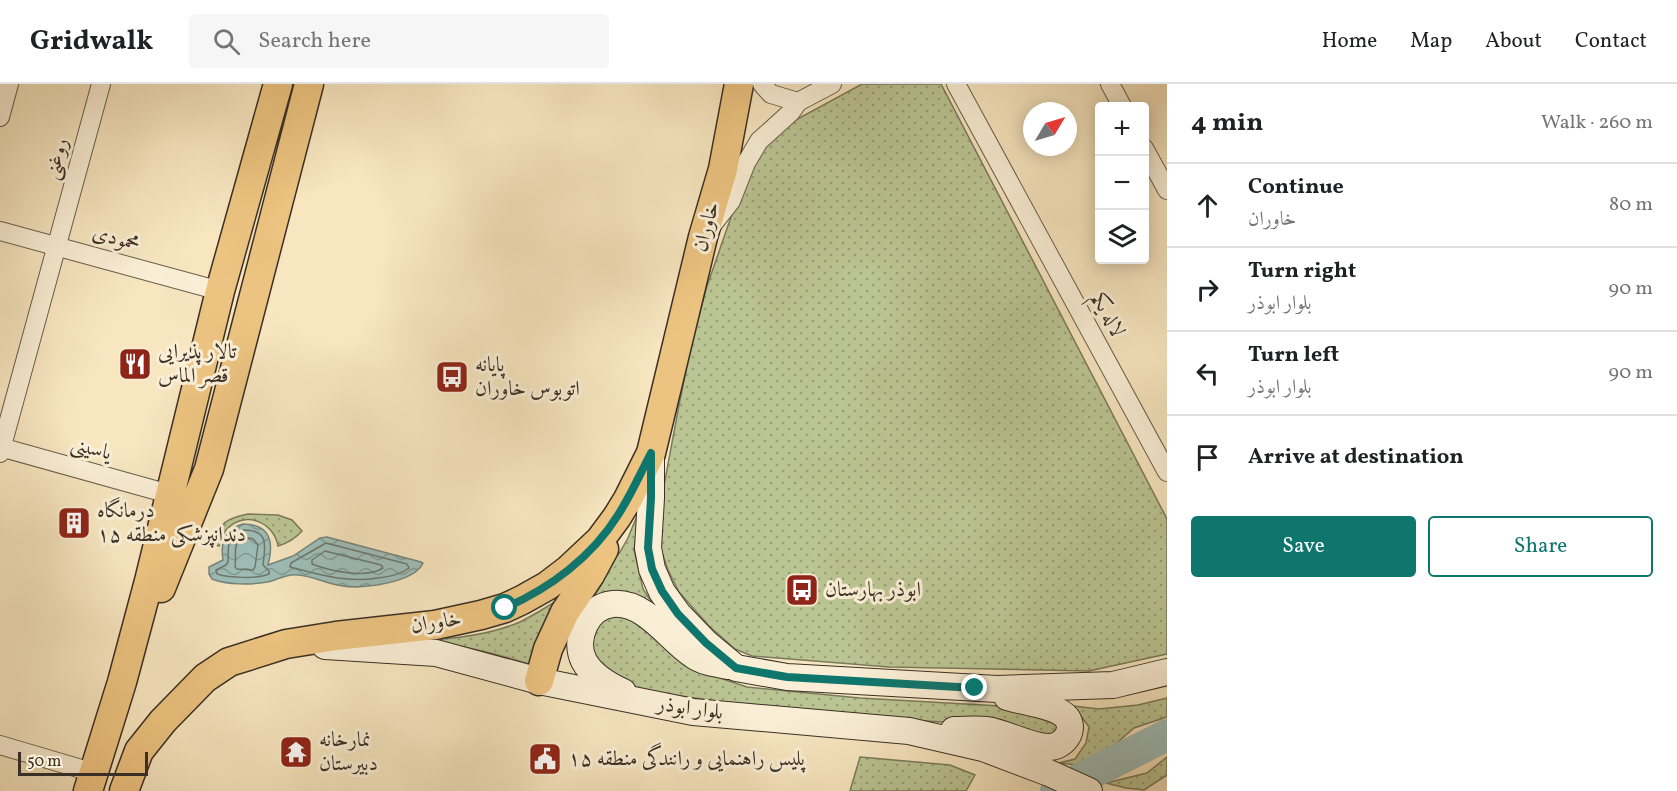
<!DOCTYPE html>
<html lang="en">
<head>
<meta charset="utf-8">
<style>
	body { margin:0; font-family:Vollkorn,Amiri,serif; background:#f6f6f6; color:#202124 }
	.controls { position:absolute; right:18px; top:18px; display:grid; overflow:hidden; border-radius:6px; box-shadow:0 3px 15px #0003 }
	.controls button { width:54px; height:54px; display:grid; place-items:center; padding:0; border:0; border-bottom:2px solid #e0e0e0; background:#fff; color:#202124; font:30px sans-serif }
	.compass { position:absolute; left:1023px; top:18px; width:54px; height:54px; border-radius:50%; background:#fff; box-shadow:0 3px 15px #0003; rotate:52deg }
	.scale { position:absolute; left:18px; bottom:15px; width:130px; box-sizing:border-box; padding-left:6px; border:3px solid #3a3025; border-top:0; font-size:16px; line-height:21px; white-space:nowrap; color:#3a3025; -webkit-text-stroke:4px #faefd6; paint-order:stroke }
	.stop { position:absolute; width:18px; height:18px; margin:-14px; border:4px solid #0f766e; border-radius:50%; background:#fff }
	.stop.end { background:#0f766e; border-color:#fff; box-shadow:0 2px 6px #0008 }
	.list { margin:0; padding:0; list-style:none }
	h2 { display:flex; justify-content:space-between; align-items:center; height:78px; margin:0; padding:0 24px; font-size:26px }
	h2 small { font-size:20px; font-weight:400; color:#757577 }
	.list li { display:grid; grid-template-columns:39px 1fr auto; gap:18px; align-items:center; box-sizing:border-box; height:84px; padding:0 24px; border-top:2px solid #e0e0e0 }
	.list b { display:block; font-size:22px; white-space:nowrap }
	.list p { margin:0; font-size:20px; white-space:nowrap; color:#757577 }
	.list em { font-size:20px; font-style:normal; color:#757577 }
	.actions { display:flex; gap:12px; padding:18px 24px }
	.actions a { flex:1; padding:14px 0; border:2px solid #0f766e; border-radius:6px; text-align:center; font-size:21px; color:#0f766e }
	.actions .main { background:#0f766e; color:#fff }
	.icon { flex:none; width:33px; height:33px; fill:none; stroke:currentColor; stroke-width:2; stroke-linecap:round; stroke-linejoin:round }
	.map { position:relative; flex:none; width:1167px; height:707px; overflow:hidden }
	header { display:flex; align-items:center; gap:36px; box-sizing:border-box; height:84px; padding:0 30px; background:#fff; border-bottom:2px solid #e0e0e0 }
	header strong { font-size:28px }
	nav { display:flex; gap:33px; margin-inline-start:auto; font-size:21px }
	.search { width:420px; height:54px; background:#f6f6f6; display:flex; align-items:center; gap:15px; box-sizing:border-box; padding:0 21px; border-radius:6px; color:#757577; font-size:22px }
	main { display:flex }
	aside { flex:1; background:#fff }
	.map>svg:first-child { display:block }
	.grass { fill:url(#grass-dots); stroke:#7a7a5c; stroke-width:1.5 }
	.water { fill:url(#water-waves); stroke:#76857d; stroke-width:1.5 }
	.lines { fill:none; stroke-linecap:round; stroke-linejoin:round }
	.shore { stroke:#6c776e; stroke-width:1.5 }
	.river { stroke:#9ebeb8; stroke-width:32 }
	.minor-casing { stroke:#695e4c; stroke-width:20 }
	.secondary-casing { stroke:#3a3025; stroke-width:28 }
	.primary-casing { stroke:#3a3025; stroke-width:31 }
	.minor { stroke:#faefd6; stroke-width:18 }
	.secondary { stroke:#faefd6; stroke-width:26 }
	.primary { stroke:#ecc380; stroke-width:28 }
	.route { stroke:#0f766e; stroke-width:8 }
	.labels { text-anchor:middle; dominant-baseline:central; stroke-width:6; stroke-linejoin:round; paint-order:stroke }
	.street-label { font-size:21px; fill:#3a3025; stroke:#faefd6 }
	.poi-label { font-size:21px; fill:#3a3025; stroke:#faefd6; text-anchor:start }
</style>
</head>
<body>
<header>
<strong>Gridwalk</strong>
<div class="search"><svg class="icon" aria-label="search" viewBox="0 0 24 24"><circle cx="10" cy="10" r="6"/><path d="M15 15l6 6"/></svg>Search here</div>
<nav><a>Home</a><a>Map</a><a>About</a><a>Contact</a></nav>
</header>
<main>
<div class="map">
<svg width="1167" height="707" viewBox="0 0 1167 707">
	<defs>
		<pattern id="grass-dots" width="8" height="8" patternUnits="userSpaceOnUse" patternTransform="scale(1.5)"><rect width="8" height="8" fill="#bbc593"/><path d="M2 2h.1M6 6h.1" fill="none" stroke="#99a078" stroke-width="1.8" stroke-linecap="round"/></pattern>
		<pattern id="water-waves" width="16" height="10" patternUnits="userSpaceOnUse" patternTransform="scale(1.5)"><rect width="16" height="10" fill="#9ebeb8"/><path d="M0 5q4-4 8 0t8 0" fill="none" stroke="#829b95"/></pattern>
	</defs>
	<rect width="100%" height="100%" fill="#f7e6c0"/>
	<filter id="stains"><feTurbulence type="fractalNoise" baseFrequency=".00333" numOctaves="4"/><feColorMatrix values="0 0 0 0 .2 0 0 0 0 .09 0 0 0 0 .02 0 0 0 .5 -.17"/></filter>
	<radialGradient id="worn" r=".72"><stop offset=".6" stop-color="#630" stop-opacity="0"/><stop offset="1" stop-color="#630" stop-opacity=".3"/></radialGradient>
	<path class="grass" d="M 862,0 L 941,0 L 1167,435 L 1167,570 L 1089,587 L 889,583 L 752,572 L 735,565 L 709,542 L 679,508 L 668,486 L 660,463 L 658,434 L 679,321 L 692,257 L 707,202 L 745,93 L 752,78 L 779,45 Z
		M 641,422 L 634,466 L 643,505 L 653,520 L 621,513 L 552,564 L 598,494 L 620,468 L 628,454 Z
		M 248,430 L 278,431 L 292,436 L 302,447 C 295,455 288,459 278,462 C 274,438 245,426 227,445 C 223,449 221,456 219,462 L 213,460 C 219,439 227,434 248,430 Z
		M 561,514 L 536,582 C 504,572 472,563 438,559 C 423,557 406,559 391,558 C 433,556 480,555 520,538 C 534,531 547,523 561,514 Z
		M 622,528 L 698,582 L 723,595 L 747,603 L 860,614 L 1020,623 L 1056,634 L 1057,644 L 1053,653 L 974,640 L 862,633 L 731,619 L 651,608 L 615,599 L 587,562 L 597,537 Z
		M 1167,614 L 1167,633 L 1134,644 L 1110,665 L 1094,676 L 1077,681 L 1059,679 L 1075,675 L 1086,659 L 1089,643 L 1081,632 L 1065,621 L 1099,625 L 1138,621 Z
		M 860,673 L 950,681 L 975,691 L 966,707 L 850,707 Z
		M 1167,673 L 1167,691 L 1144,706 L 1126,704 L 1106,699 L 1147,689 Z"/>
	<path class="water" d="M 243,440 C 271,440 274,459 268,481 L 293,472 L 320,454 L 327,453 L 421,478 L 423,479 C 414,499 362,505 343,502 C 327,500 313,492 298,491 C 288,489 277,496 267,498 C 250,501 228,501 212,495 L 209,490 L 209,483 L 223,476 C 220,458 225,445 243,440 Z"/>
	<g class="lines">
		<path class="shore" d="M 244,446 C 270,446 265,463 263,481 L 269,487 L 269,490 C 257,495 230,494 217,490 L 216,486 L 226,481 L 228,478 C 229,462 225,451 244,446 Z
			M 245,453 L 253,455 L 258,461 L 255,483 L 253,486 L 237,485 L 235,483 C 237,471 231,458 245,453 Z
			M 326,459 L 407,480 L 409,484 C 401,490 389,493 378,494 C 345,499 321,491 290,483 L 291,479 Z
			M 325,467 L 381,481 L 383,484 C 366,495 330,487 312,480 L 312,476 Z"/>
		<path class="river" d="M 1056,707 L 1167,651"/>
		<g class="minor-casing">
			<path id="minor" d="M 762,0 L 771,10 L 798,18
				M 956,0 L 1167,388
				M 1110,0 L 1122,22
				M 0,33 L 9,0
				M 1144,64 L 1167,106
				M 713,140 L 731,117 L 746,79 L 759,57 L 791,28 L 798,18 L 832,0
				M 0,147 L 220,207
				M 0,363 L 169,410
				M 0,369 L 101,0
				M 0,661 L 95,689"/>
		</g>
		<g class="secondary-casing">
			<path id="secondary" d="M 651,369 L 651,414 L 648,464 L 652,485 L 662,508 L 678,530 L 706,559 L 736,584 L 787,593 L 997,605 L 1113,601 L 1167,588
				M 325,562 L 436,569 L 539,597 L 693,628 L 909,647 L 983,664 L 1049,689 L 1089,707
				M 623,608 C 608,601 592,592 584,577 C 573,555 587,522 613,520 C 645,517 669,555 693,571 C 702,578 717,580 728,582
				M 954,646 C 965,646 976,645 987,646 C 1008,649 1028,663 1049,663 C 1063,663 1076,647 1067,634 C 1057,621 1022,618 1007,613"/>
		</g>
		<g class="primary-casing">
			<path id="primary" d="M 161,504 L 209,385 L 309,0
				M 539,597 L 548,565 L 565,528 L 590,491 L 604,465
				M 88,707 L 122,598 L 149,497 L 220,207 L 278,0
				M 124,707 L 139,667 L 163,637 L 205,594 L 229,578 L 286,560 L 336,552 L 435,541 L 481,531 L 505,524 L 522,516 L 547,502 L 568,486 L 600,456 L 617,433 L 628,415 L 651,369 L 703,153 L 723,85 L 739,0"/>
		</g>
		<use href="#minor" class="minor"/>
		<use href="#secondary" class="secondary"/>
		<use href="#primary" class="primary"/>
	</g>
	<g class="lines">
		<path class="route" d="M 505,524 C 550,504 592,473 618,431 C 631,411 640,390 651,369 L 651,414 L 648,464 L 652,485 L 662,507 L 678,530 L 706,559 L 736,584 L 787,593 L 975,604"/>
	</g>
	<defs>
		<g id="restaurant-square" transform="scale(1.725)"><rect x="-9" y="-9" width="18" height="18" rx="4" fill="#8f2418" stroke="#faefd6"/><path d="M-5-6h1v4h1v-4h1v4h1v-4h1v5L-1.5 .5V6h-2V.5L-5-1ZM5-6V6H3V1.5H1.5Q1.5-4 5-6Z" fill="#fff"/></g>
		<g id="bus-square" transform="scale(1.725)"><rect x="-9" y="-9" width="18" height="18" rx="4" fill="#8f2418" stroke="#faefd6"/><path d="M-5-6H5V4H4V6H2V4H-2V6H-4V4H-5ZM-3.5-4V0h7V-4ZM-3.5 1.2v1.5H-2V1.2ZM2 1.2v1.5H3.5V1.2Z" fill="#fff"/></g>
		<g id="building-square" transform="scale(1.725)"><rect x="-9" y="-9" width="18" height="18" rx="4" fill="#8f2418" stroke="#faefd6"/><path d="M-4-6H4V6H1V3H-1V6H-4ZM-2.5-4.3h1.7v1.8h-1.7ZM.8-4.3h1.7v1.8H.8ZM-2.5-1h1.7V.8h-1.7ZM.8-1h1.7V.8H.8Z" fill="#fff"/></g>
		<g id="temple-square" transform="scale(1.725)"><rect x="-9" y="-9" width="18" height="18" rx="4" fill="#8f2418" stroke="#faefd6"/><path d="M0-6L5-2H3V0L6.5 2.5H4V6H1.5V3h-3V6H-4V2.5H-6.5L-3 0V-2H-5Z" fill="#fff"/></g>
		<g id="civic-square" transform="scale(1.725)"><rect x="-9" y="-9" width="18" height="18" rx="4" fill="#8f2418" stroke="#faefd6"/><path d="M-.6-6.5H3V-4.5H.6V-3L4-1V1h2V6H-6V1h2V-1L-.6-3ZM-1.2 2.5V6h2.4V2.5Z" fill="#fff"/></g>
	</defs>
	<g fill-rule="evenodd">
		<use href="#restaurant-square" x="135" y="280"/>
		<use href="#bus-square" x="452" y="293"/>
		<use href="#building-square" x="74" y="439"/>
		<use href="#bus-square" x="802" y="506"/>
		<use href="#temple-square" x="296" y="668"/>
		<use href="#civic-square" x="545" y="675"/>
	</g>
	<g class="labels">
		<g class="street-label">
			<text transform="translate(57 75) rotate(-75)">روغنی</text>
			<text transform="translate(707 143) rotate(-75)">خاوران</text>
			<text transform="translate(116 155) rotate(15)">محمودی</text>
			<text transform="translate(1107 231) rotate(61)">لاله یکم</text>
			<text transform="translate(91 365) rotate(15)">یاسینی</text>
			<text transform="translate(436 539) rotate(-9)">خاوران</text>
			<text transform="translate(690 625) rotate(8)">بلوار ابوذر</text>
		</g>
		<g class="poi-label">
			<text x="158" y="268">تالار پذیرایی<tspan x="158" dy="24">قصر الماس</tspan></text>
			<text x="475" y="281">پایانه<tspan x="475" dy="24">اتوبوس خاوران</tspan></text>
			<text x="97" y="427">درمانگاه<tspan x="97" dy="24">دندانپزشکی منطقه ۱۵</tspan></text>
			<text x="825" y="506">ابوذر بهارستان</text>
			<text x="319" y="656">نمارخانه<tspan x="319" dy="24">دبیرستان</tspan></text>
			<text x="568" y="675">پلیس راهنمایی و رانندگی منطقه ۱۵</text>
		</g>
	</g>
	<rect width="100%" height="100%" filter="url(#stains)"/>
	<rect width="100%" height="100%" fill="url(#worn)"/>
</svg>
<div class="controls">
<button>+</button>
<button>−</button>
<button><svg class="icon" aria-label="layers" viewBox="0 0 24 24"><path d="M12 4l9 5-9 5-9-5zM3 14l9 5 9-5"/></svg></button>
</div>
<svg class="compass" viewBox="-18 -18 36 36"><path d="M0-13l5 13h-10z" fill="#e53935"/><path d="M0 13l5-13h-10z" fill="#757577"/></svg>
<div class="scale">50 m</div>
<div class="stop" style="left:505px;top:524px"></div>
<div class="stop end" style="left:975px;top:604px"></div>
</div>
<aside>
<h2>4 min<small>Walk · 260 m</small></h2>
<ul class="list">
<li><svg class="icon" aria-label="ahead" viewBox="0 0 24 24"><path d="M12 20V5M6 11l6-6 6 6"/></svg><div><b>Continue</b><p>خاوران</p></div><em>80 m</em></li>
<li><svg class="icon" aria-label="right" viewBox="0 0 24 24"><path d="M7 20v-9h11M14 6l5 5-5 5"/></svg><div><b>Turn right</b><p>بلوار ابوذر</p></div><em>90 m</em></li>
<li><svg class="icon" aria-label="left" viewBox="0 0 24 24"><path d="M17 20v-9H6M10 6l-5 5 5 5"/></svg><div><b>Turn left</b><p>بلوار ابوذر</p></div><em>90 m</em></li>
<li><svg class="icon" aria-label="arrive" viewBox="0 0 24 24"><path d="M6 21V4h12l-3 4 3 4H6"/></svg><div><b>Arrive at destination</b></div></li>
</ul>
<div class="actions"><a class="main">Save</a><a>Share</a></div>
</aside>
</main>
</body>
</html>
